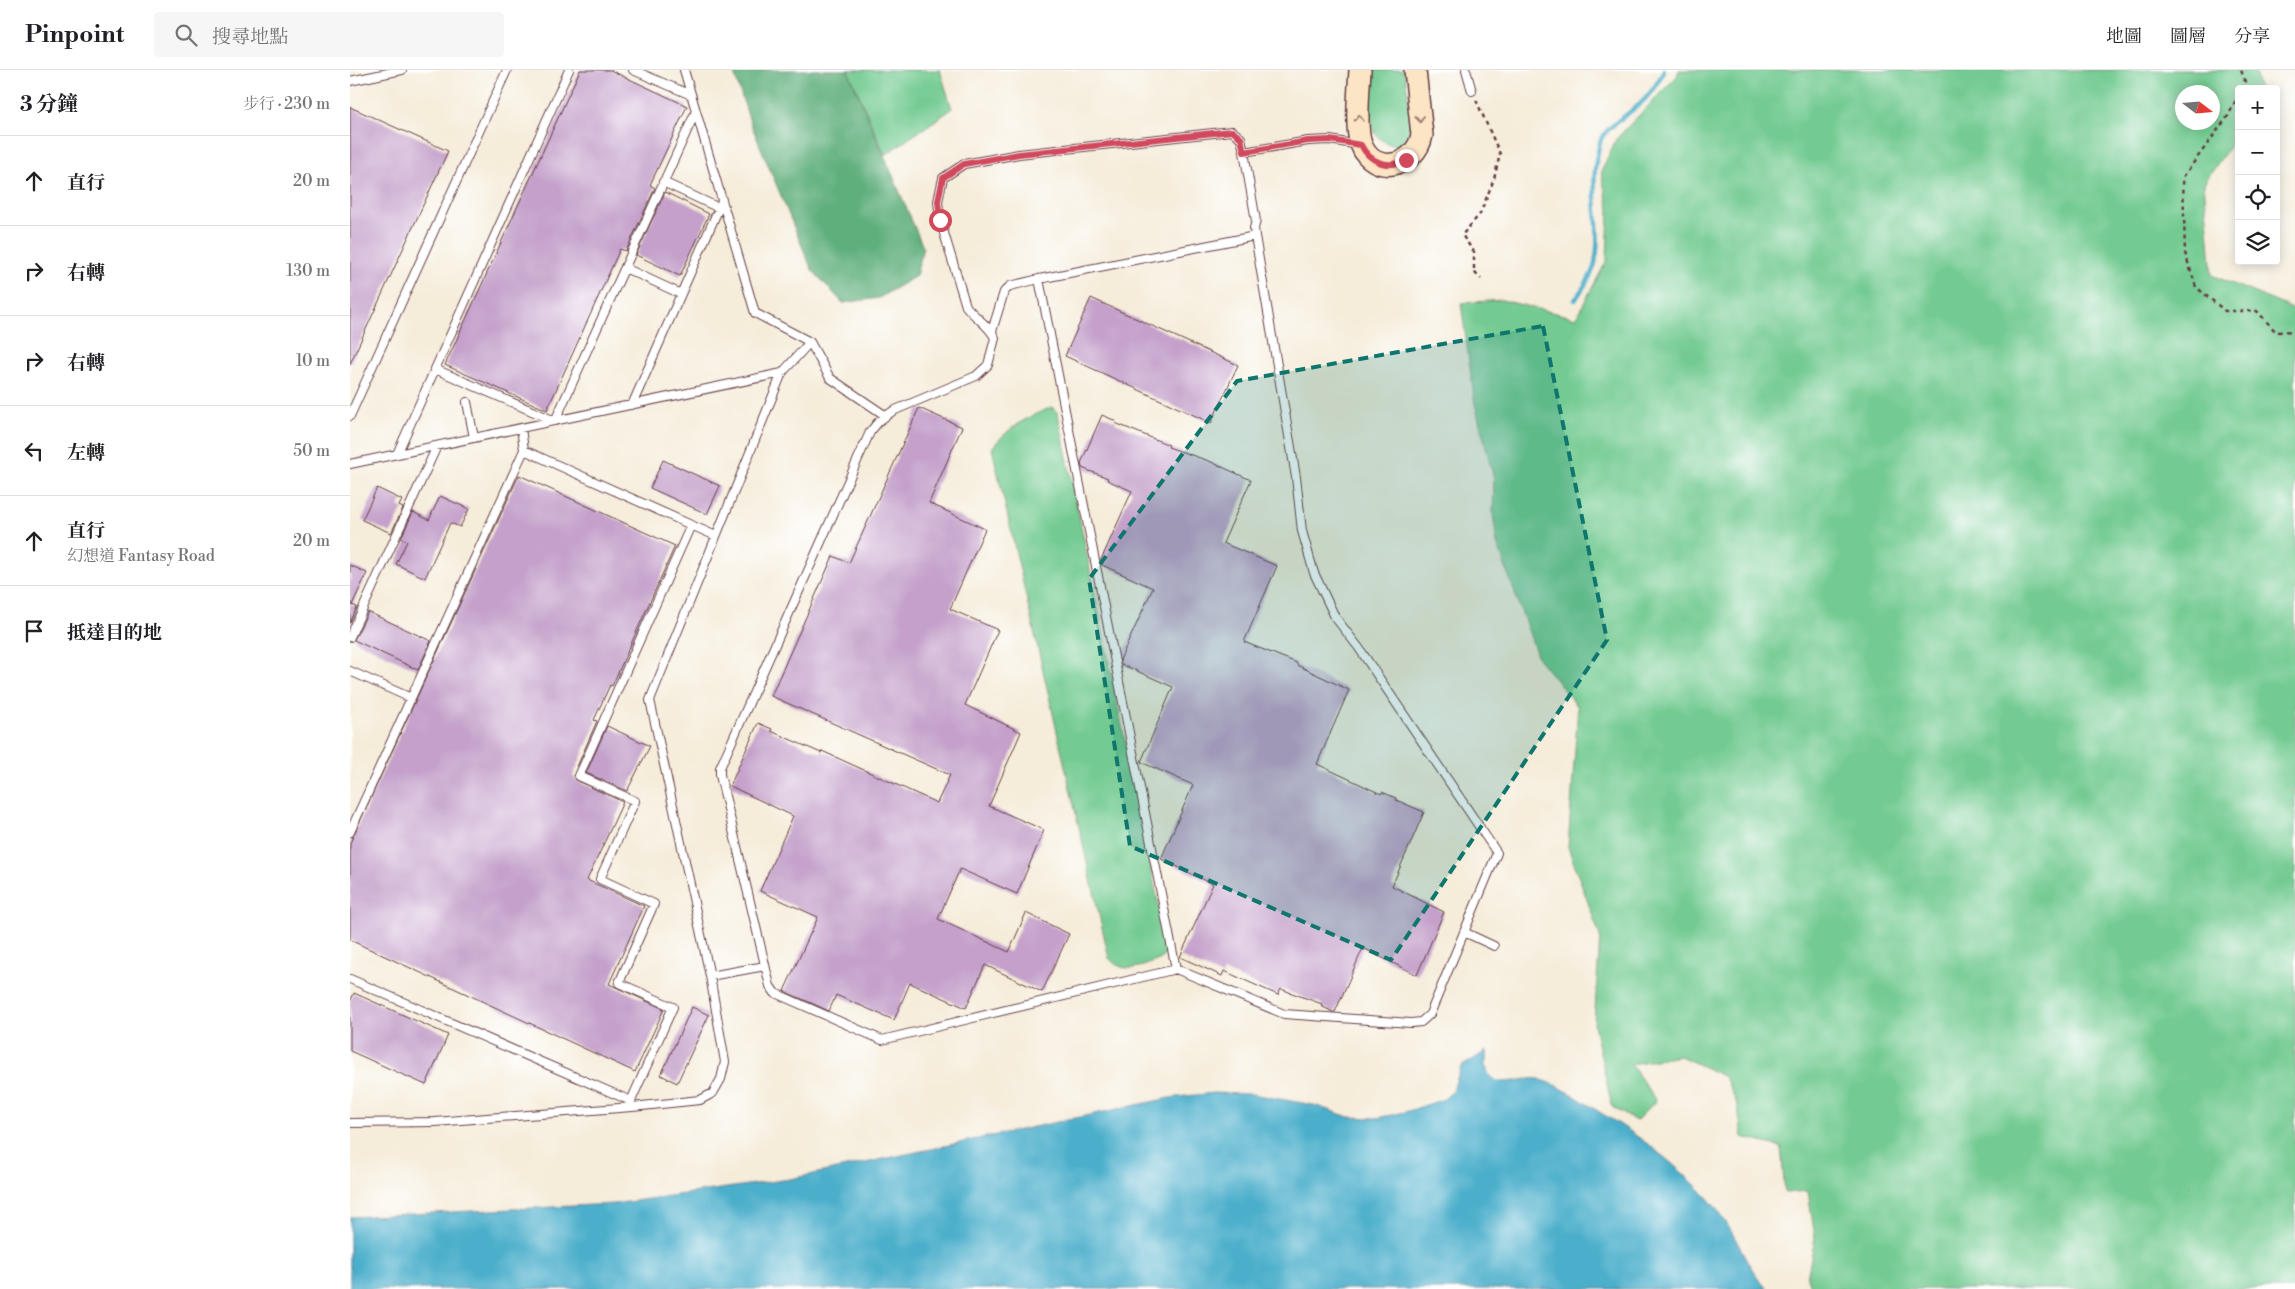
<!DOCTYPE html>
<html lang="zh-TW">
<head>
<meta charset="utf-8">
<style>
	body { margin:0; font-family:"Libre Bodoni","Noto Serif TC",serif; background:#f6f6f6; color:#202124 }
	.controls { position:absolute; right:15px; top:15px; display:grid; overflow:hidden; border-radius:5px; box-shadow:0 2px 12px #0003 }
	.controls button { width:45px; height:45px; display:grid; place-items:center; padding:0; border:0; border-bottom:1px solid #e0e0e0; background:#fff; color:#202124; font:25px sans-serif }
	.compass { position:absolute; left:1825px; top:15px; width:45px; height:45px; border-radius:50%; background:#fff; box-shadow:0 2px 12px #0003; rotate:106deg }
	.stop { position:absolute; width:15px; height:15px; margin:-11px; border:4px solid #d1495b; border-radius:50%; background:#fff }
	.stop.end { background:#d1495b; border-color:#fff; box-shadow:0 1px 5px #0008 }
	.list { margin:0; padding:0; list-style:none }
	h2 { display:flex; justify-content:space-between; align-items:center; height:65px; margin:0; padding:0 20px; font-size:21px }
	h2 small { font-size:16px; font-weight:400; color:#757577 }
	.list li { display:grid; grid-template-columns:32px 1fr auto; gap:15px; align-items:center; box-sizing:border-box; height:90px; padding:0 20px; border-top:1px solid #e0e0e0 }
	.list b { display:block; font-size:19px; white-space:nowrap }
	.list p { margin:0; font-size:16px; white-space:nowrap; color:#757577 }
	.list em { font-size:16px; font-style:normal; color:#757577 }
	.icon { flex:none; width:28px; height:28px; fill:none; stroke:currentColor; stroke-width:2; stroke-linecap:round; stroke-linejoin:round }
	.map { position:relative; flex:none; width:1945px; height:1219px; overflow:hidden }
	header { display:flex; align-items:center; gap:30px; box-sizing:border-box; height:70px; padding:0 25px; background:#fff; border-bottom:1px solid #e0e0e0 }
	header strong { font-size:24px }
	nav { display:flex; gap:28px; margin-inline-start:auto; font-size:18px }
	.search { width:350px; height:45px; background:#f6f6f6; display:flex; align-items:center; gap:12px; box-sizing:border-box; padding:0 18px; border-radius:5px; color:#757577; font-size:19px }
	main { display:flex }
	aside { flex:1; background:#fff }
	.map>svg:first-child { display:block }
	.green { fill:#73cb91; stroke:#5e755e; fill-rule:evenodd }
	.forest { fill:#5eaf7b; stroke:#546753 }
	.water { fill:#4cafcb; stroke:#4b677b }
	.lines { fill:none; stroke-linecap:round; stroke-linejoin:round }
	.stream { stroke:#4cafcb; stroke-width:4.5 }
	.building { fill:#c4a0ca }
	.lane-casing { stroke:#643e45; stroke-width:10 }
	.secondary-casing { stroke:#643e45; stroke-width:24 }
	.path { stroke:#643e45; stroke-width:2.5; stroke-dasharray:4 4; stroke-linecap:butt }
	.lane { stroke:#fff; stroke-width:8 }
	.secondary { stroke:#fce5c4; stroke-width:21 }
	.oneway { stroke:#a38278 }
	.route { stroke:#d1495b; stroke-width:6 }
	.marked { fill:#0f766e; fill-opacity:0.2; stroke:#0f766e; stroke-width:4; stroke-dasharray:10 6; stroke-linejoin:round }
</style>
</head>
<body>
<header>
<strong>Pinpoint</strong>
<div class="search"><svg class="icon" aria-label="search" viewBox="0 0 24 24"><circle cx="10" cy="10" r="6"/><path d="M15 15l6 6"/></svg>搜尋地點</div>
<nav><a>地圖</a><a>圖層</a><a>分享</a></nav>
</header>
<main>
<aside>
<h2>3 分鐘<small>步行 · 230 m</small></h2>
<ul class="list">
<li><svg class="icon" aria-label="ahead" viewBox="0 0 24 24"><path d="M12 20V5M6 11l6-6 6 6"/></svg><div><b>直行</b></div><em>20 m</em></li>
<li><svg class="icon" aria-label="right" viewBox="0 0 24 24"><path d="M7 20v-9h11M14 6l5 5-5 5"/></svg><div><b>右轉</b></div><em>130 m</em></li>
<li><svg class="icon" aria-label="right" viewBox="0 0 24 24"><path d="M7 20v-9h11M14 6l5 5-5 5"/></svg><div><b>右轉</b></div><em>10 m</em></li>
<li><svg class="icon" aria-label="left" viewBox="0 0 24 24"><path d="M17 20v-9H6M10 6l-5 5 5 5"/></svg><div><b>左轉</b></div><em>50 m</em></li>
<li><svg class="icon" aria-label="ahead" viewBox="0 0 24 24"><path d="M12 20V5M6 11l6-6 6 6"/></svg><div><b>直行</b><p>幻想道 Fantasy Road</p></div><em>20 m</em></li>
<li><svg class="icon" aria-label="arrive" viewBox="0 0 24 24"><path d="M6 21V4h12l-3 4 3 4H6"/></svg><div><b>抵達目的地</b></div></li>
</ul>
</aside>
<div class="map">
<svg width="1945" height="1219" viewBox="0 0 1945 1219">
	<rect width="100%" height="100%" fill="#fff"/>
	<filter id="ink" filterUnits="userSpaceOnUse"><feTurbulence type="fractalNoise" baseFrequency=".02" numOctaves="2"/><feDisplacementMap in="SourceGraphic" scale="10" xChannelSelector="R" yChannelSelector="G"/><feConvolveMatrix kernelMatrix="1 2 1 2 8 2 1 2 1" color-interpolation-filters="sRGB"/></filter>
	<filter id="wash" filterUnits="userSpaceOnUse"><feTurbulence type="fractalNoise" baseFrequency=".0096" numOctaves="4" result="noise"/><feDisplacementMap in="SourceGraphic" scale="20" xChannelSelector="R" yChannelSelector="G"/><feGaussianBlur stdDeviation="1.12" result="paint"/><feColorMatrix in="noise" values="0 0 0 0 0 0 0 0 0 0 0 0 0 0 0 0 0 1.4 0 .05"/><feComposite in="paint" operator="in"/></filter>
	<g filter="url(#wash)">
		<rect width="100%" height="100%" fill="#f5ecd9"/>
		<path class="green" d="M 498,0 L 590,0 L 602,39 L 535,85 Z
			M 1022,0 L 1055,0 C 1056,16 1062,48 1061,61 C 1058,87 1025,74 1021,54 C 1018,37 1022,17 1022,0 Z
			M 1329,0 L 1905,0 L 1909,19 L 1889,19 L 1889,63 L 1854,113 L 1862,205 L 1945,240 L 1945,1219 L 1461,1219 L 1457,1208 L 1465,1168 L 1458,1121 L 1435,1123 L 1431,1077 L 1392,1067 L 1388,1036 L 1375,1007 L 1330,986 L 1281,994 L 1306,1031 L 1286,1051 L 1262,1037 L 1244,955 L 1250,866 L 1218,777 L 1228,637 L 1188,588 L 1147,473 L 1143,444 L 1144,409 L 1125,334 L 1111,233 L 1152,230 L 1226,248 L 1257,190 L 1259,139 L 1251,102 L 1266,69 L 1327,6 ZM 1832,22 L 1862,22 L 1862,52 L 1832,52 Z
			M 702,337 L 708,343 L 817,876 L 815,885 L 811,889 C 794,896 774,906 759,888 L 642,378 C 658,357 677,347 702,337 Z"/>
		<path class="forest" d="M 383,0 L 498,0 L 573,177 L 566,206 L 529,228 L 493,233 L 462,200 L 400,52 Z"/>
		<path class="water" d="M 1136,981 C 1137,989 1134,1001 1141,1007 C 1153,1018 1175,1006 1189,1009 C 1213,1016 1235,1033 1256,1046 C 1290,1065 1349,1112 1371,1145 C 1388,1169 1397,1197 1417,1219 L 0,1219 L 0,1147 L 263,1134 L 440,1109 L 819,1028 L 863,1023 L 902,1024 L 964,1035 L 999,1047 L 1027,1048 L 1055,1042 L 1094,1029 L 1102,1022 L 1111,997 Z"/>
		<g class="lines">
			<path class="stream" d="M 1225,230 C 1233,218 1242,206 1245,193 C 1253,156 1238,119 1248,82 C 1249,77 1250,71 1252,67 C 1263,51 1282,43 1295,29 C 1303,20 1309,11 1314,0"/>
		</g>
		<g id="blocks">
			<path class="building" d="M 230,0 L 260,0 L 337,36 L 300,115 L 305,118 L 276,181 L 270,179 L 197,340 L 95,295 Z
				M 0,37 L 98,81 L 0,294 Z
				M 315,122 L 359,144 L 330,206 L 286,185 Z
				M 741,228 L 888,295 L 861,353 L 715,286 Z
				M 569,338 L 612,357 L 579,433 L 635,459 L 600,539 L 648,560 L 615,635 L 671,662 L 639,736 L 694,760 L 667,824 L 610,799 L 588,849 L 659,882 L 676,843 L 719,864 L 692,922 L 635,895 L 616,938 L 560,913 L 544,950 L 486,925 L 479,941 L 434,921 L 468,847 L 410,821 L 443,746 L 380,716 L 408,653 L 422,659 L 421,661 L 471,683 L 472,681 L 587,733 L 600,705 L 421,626 L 483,486 L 499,493 Z
				M 752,345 L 766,351 L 765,353 L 819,375 L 818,377 L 859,391 L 901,410 L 873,473 L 927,496 L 894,572 L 947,593 L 947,595 L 999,620 L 967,694 L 1031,724 L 1032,722 L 1046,728 L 1046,730 L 1074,742 L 1042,816 L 1094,842 L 1067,905 L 1013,878 L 985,942 L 983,942 L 971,936 L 972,934 L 931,919 L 928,925 L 874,901 L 872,906 L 830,887 L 863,814 L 811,789 L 843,715 L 791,692 L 823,617 L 771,594 L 770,590 L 803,518 L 752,495 L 751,490 L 782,421 L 757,410 L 758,408 L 732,398 L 731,393 Z
				M 313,390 L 370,416 L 357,444 L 300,418 Z
				M 169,405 L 325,476 L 262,616 L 260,615 L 244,650 L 247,651 L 223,706 L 227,711 L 273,732 L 237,810 L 294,836 L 259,914 L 314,939 L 285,1002 L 0,870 L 0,773 Z
				M 27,418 L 52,430 L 49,436 L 53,438 L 41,463 L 12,450 Z
				M 90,426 L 119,439 L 110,457 L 100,453 L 75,508 L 46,494 L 57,471 L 51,468 L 63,442 L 79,450 Z
				M 0,495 L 17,503 L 2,535 L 7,537 L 0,553 Z
				M 18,542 L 81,571 L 68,600 L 4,570 Z
				M 257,656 L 300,676 L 277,721 L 236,703 Z
				M 4,923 L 98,965 L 76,1015 L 0,981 L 0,932 Z
				M 342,937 L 359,945 L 327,1013 L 311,1005 Z"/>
		</g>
	</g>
	<g filter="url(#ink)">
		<use href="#blocks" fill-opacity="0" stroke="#643e45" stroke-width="1"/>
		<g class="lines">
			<g class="lane-casing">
				<path id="lane" d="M 283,0 L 341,25
					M 334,0 L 405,243 L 460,272 L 480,308 L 536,346
					M 1116,0 L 1122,21
					M 0,11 L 52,0
					M 894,82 L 906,151 L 904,158 L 905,166 L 946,407 L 952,461 L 964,503 L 985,547 L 1009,578 L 1147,783 L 1080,944 L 1071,952 L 1061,953 L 934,944 L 826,899 L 532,970 L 425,923 L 420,916 L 370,705 L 370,698 L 520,362 L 529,351 L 543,341 L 626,306 L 638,295 L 645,268 C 639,255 625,248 616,236 L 590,150 L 588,131 L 593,108 L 614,94 L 669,84 L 882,61 L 891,68 L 894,82 L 958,71 L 980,70 L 1009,75
					M 313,112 L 369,138
					M 275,198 L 331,224
					M 642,261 L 654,222 L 660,216 L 689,209
					M 85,299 L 205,351 L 346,41
					M 117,332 L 124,368
					M 282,335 L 372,131
					M 0,346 L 157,0
					M 171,358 L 174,380
					M 47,384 L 219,0
					M 0,394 L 432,303 L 460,272
					M 341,455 L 366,466
					M 0,567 L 87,376
					M 0,601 L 61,628
					M 0,762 L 174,380 L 341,455 L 229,706 L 285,731 L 250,809 L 304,834 L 269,913 L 323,937 L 281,1031 L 0,909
					M 1114,862 L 1144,876
					M 826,899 L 689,209 L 905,166
					M 360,906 L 415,896
					M 0,1053 L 85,1052 L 282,1037 L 350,1030 L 363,1023 L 371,1009 L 375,992 L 360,906 L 300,630 L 432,303"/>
			</g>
			<g class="secondary-casing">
				<path id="secondary" d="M 1010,0 C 1009,18 1005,58 1011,74 C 1023,107 1066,97 1072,65 L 1065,0"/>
			</g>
			<path class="path" d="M 1891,19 L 1895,12 L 1891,0
				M 1889,24 L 1878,46 L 1833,107 L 1835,183 L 1846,217 L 1875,241 L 1907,241 L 1926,262 L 1945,261
				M 1126,30 L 1150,84 L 1144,109 L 1130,144 L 1112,165 L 1124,182 L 1124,202 L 1131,209"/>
			<use href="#lane" class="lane"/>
			<use href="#secondary" class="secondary"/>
		</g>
		<defs><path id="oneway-chevron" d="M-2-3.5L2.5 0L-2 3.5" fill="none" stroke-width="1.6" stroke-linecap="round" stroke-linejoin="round" transform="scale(1.25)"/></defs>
		<g class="oneway">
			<use href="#oneway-chevron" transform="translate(1009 48) rotate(-89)"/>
			<use href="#oneway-chevron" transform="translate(1070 49) rotate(83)"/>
		</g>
	</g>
	<g class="lines" filter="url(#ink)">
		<path class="route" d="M 590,150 L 588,131 L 593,108 L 614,94 L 669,84 L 882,61 L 891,68 L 894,82 L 958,71 L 980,70 L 1011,75 C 1020,93 1038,99 1056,90"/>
	</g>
	<path class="marked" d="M 1193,256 L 1257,570 L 1041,890 L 780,776 L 739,509 L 887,311 Z"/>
</svg>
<div class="controls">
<button>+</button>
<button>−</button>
<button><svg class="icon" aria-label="locate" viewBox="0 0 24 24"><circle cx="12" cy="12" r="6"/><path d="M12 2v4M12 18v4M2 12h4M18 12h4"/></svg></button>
<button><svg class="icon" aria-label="layers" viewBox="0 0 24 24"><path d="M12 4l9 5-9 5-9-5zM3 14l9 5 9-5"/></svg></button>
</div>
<svg class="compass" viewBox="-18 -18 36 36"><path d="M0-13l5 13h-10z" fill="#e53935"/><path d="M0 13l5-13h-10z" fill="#757577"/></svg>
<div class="stop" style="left:590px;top:150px"></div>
<div class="stop end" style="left:1056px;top:90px"></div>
</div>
</main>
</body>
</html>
